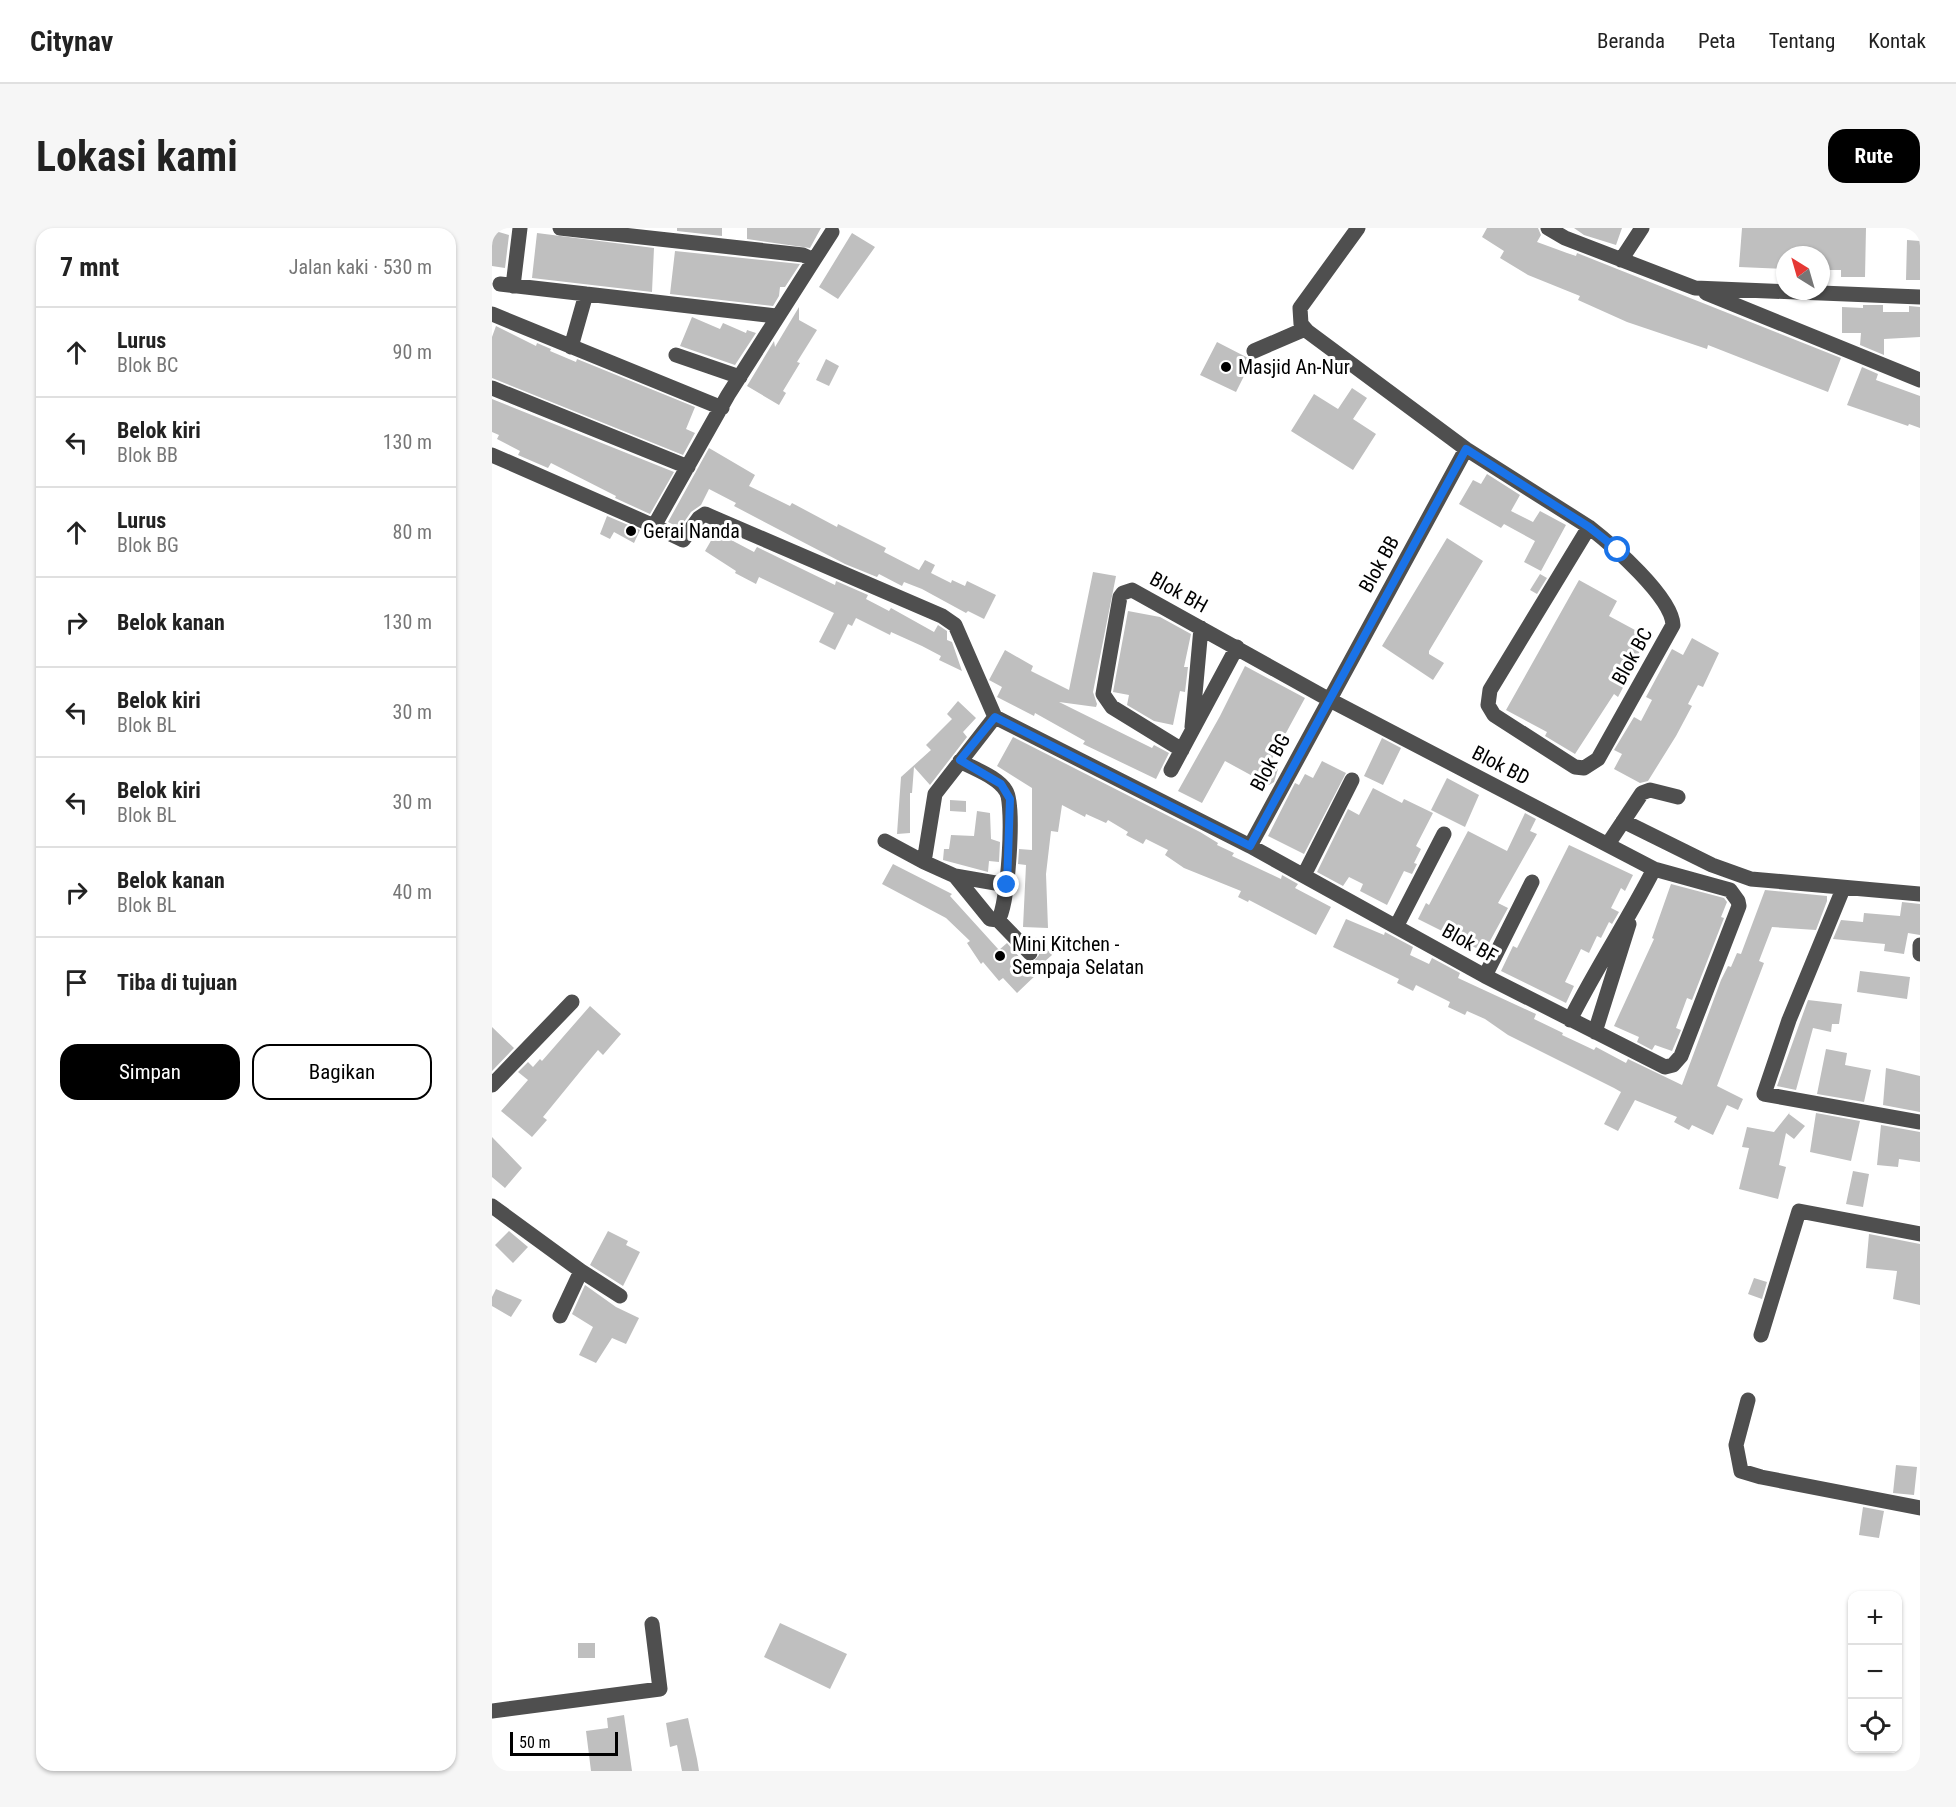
<!DOCTYPE html>
<html lang="id">
<head>
<meta charset="utf-8">
<style>
	body { margin:0; font-family:"Roboto Condensed",sans-serif; background:#f6f6f6; color:#222 }
	.controls { position:absolute; right:18px; bottom:18px; display:grid; overflow:hidden; border-radius:12px; box-shadow:0 2px 4px #0004 }
	.controls button { width:54px; height:54px; display:grid; place-items:center; padding:0; border:0; border-bottom:2px solid #e0e0e0; background:#fff; color:#222; font:30px sans-serif }
	.compass { position:absolute; left:1284px; top:18px; width:54px; height:54px; border-radius:50%; background:#fff; box-shadow:0 2px 4px #0004; rotate:323deg }
	.scale { position:absolute; left:18px; bottom:15px; width:108px; box-sizing:border-box; padding-left:6px; border:3px solid #000; border-top:0; font-size:16px; line-height:21px; white-space:nowrap; color:#000; -webkit-text-stroke:4px #fff; paint-order:stroke }
	.stop { position:absolute; width:18px; height:18px; margin:-14px; border:4px solid #1a73e8; border-radius:50%; background:#fff }
	.stop.end { background:#1a73e8; border-color:#fff; box-shadow:0 2px 6px #0008 }
	.list { margin:0; padding:0; list-style:none }
	h2 { display:flex; justify-content:space-between; align-items:center; height:78px; margin:0; padding:0 24px; font-size:26px }
	h2 small { font-size:20px; font-weight:400; color:#767676 }
	.list li { display:grid; grid-template-columns:39px 1fr auto; gap:18px; align-items:center; box-sizing:border-box; height:90px; padding:0 24px; border-top:2px solid #e0e0e0 }
	.list b { display:block; font-size:22px; white-space:nowrap }
	.list p { margin:0; font-size:20px; white-space:nowrap; color:#767676 }
	.list em { font-size:20px; font-style:normal; color:#767676 }
	.actions { display:flex; gap:12px; padding:18px 24px }
	.actions a { flex:1; padding:14px 0; border:2px solid #000; border-radius:18px; text-align:center; font-size:21px; color:#000 }
	.actions .main { background:#000; color:#fff }
	.icon { flex:none; width:33px; height:33px; fill:none; stroke:currentColor; stroke-width:2; stroke-linecap:round; stroke-linejoin:round }
	.map { position:relative; flex:none; width:1428px; height:1543px; overflow:hidden; border-radius:18px }
	header { display:flex; align-items:center; gap:36px; box-sizing:border-box; height:84px; padding:0 30px; background:#fff; border-bottom:2px solid #e0e0e0 }
	header strong { font-size:28px }
	nav { display:flex; gap:33px; margin-inline-start:auto; font-size:21px }
	.intro { display:flex; align-items:center; justify-content:space-between; box-sizing:border-box; height:144px; padding:0 36px }
	h1 { margin:0; font-size:42px }
	.button { padding:15px 27px; border-radius:18px; background:#000; color:#fff; font-size:21px; font-weight:700 }
	main { display:flex; gap:36px; padding:0 36px }
	aside { flex:1; background:#fff; border-radius:18px; box-shadow:0 2px 4px #0004 }
	.map>svg:first-child { display:block }
	.building { fill:#bfbfbf }
	.lines { fill:none; stroke-linecap:round; stroke-linejoin:round }
	.minor { stroke:#4f4f4f; stroke-width:15 }
	.route { stroke:#1a73e8; stroke-width:8 }
	.poi-dot { fill:#000; stroke:#fff; stroke-width:2 }
	.labels { text-anchor:middle; dominant-baseline:central; stroke-width:6; stroke-linejoin:round; paint-order:stroke }
	.poi-label { font-size:20px; fill:#000; stroke:#fff; text-anchor:start }
	.street-label { font-size:20px; fill:#000; stroke:#fff }
</style>
</head>
<body>
<header>
<strong>Citynav</strong>
<nav><a>Beranda</a><a>Peta</a><a>Tentang</a><a>Kontak</a></nav>
</header>
<div class="intro"><h1>Lokasi kami</h1><a class="button">Rute</a></div>
<main>
<aside>
<h2>7 mnt<small>Jalan kaki · 530 m</small></h2>
<ul class="list">
<li><svg class="icon" aria-label="ahead" viewBox="0 0 24 24"><path d="M12 20V5M6 11l6-6 6 6"/></svg><div><b>Lurus</b><p>Blok BC</p></div><em>90 m</em></li>
<li><svg class="icon" aria-label="left" viewBox="0 0 24 24"><path d="M17 20v-9H6M10 6l-5 5 5 5"/></svg><div><b>Belok kiri</b><p>Blok BB</p></div><em>130 m</em></li>
<li><svg class="icon" aria-label="ahead" viewBox="0 0 24 24"><path d="M12 20V5M6 11l6-6 6 6"/></svg><div><b>Lurus</b><p>Blok BG</p></div><em>80 m</em></li>
<li><svg class="icon" aria-label="right" viewBox="0 0 24 24"><path d="M7 20v-9h11M14 6l5 5-5 5"/></svg><div><b>Belok kanan</b></div><em>130 m</em></li>
<li><svg class="icon" aria-label="left" viewBox="0 0 24 24"><path d="M17 20v-9H6M10 6l-5 5 5 5"/></svg><div><b>Belok kiri</b><p>Blok BL</p></div><em>30 m</em></li>
<li><svg class="icon" aria-label="left" viewBox="0 0 24 24"><path d="M17 20v-9H6M10 6l-5 5 5 5"/></svg><div><b>Belok kiri</b><p>Blok BL</p></div><em>30 m</em></li>
<li><svg class="icon" aria-label="right" viewBox="0 0 24 24"><path d="M7 20v-9h11M14 6l5 5-5 5"/></svg><div><b>Belok kanan</b><p>Blok BL</p></div><em>40 m</em></li>
<li><svg class="icon" aria-label="arrive" viewBox="0 0 24 24"><path d="M6 21V4h12l-3 4 3 4H6"/></svg><div><b>Tiba di tujuan</b></div></li>
</ul>
<div class="actions"><a class="main">Simpan</a><a>Bagikan</a></div>
</aside>
<div class="map">
<svg width="1428" height="1543" viewBox="0 0 1428 1543">
	<rect width="100%" height="100%" fill="#fff"/>
	<path class="building" d="M 185,0 L 230,0 L 230,8 L 185,3 Z
		M 255,0 L 329,0 L 318,20 L 255,11 Z
		M 995,0 L 1046,0 L 1049,7 L 1045,14 L 1075,25 L 1084,28 L 1085,25 L 1349,130 L 1336,164 L 1216,117 L 1215,121 L 1135,94 L 1086,72 L 1088,68 L 1036,47 L 1008,30 L 1012,23 L 990,9 Z
		M 1082,0 L 1130,0 L 1124,17 L 1092,7 Z
		M 1250,0 L 1374,0 L 1373,49 L 1349,49 L 1349,42 L 1329,42 L 1329,27 L 1293,27 L 1293,41 L 1247,39 Z
		M 0,2 L 17,7 L 13,40 L 0,38 Z
		M 45,5 L 162,20 L 160,64 L 40,50 Z
		M 360,5 L 383,19 L 346,71 L 327,59 Z
		M 1415,12 L 1428,13 L 1428,52 L 1414,52 Z
		M 183,23 L 308,36 L 293,59 L 288,59 L 287,68 L 281,78 L 178,66 Z
		M 1371,77 L 1391,77 L 1391,84 L 1417,84 L 1417,78 L 1428,79 L 1428,109 L 1392,111 L 1392,127 L 1368,117 L 1369,105 L 1350,105 L 1350,79 L 1371,80 Z
		M 307,79 L 307,92 L 325,102 L 305,134 L 308,135 L 291,163 L 294,165 L 287,177 L 255,158 L 282,113 L 283,119 Z
		M 200,89 L 228,101 L 231,95 L 254,105 L 255,102 L 264,105 L 243,137 L 188,118 Z
		M 4,98 L 44,118 L 45,115 L 59,121 L 58,123 L 84,134 L 85,131 L 203,179 L 194,201 L 203,205 L 191,227 L 0,150 L 0,109 Z
		M 725,114 L 760,132 L 744,164 L 708,147 Z
		M 334,131 L 347,138 L 337,158 L 324,152 Z
		M 1370,139 L 1386,146 L 1384,152 L 1428,168 L 1428,200 L 1417,196 L 1416,198 L 1355,177 Z
		M 860,160 L 875,170 L 861,191 L 884,206 L 861,242 L 799,203 L 822,166 L 846,181 Z
		M 0,171 L 182,244 L 158,286 L 123,270 L 124,268 L 59,235 L 56,240 L 26,227 L 28,223 L 5,211 L 7,207 L 0,204 Z
		M 217,220 L 263,247 L 257,258 L 298,278 L 300,275 L 345,299 L 346,296 L 394,320 L 392,324 L 427,342 L 433,332 L 443,337 L 439,345 L 459,355 L 460,352 L 473,358 L 475,353 L 504,367 L 492,391 L 476,383 L 474,385 L 430,361 L 412,354 L 410,358 L 387,346 L 385,349 L 353,336 L 242,278 L 244,275 L 217,261 L 209,277 L 199,284 L 188,300 L 176,294 Z
		M 995,246 L 1028,267 L 1019,283 L 1041,294 L 1048,283 L 1074,297 L 1049,343 L 1032,334 L 1043,313 L 1012,296 L 1009,300 L 967,276 L 981,252 L 989,256 Z
		M 115,288 L 148,302 L 142,315 L 122,304 L 118,311 L 108,306 Z
		M 224,304 L 262,324 L 265,319 L 343,357 L 344,353 L 376,367 L 374,371 L 397,383 L 399,380 L 442,404 L 446,397 L 455,403 L 455,412 L 460,414 L 470,443 L 447,432 L 449,428 L 430,418 L 399,404 L 398,407 L 364,390 L 360,398 L 356,396 L 343,422 L 327,414 L 342,385 L 267,349 L 264,356 L 243,345 L 244,343 L 213,323 Z
		M 955,310 L 991,333 L 937,423 L 937,426 L 952,435 L 941,452 L 890,418 Z
		M 601,344 L 624,348 L 601,464 L 605,476 L 604,479 L 567,474 L 660,520 L 662,517 L 677,525 L 664,551 L 591,516 L 593,513 L 543,485 L 542,488 L 505,469 L 510,459 L 497,452 L 513,422 L 541,438 L 539,443 L 577,462 Z
		M 1048,346 L 1055,350 L 1045,366 L 1038,362 Z
		M 1087,352 L 1125,373 L 1117,388 L 1156,409 L 1131,453 L 1134,454 L 1126,469 L 1122,466 L 1083,526 L 1053,508 L 1055,504 L 1014,482 Z
		M 636,383 L 668,389 L 699,406 L 692,439 L 696,439 L 693,464 L 688,463 L 681,497 L 662,493 L 635,477 L 637,467 L 621,464 Z
		M 1200,410 L 1227,425 L 1211,459 L 1206,457 L 1196,476 L 1200,478 L 1184,508 L 1156,553 L 1148,555 L 1122,541 L 1130,526 L 1122,522 L 1142,489 L 1149,493 L 1160,472 L 1154,469 L 1180,421 L 1191,427 Z
		M 753,438 L 813,470 L 777,536 L 786,541 L 782,554 L 777,557 L 733,533 L 710,575 L 686,563 L 728,488 Z
		M 466,473 L 484,490 L 471,504 L 475,509 L 438,557 L 422,539 L 420,565 L 418,565 L 418,605 L 405,606 L 409,549 L 439,522 L 434,517 L 460,491 L 455,486 Z
		M 521,509 L 708,604 L 726,615 L 725,617 L 742,625 L 740,628 L 789,651 L 790,647 L 806,656 L 803,660 L 839,679 L 824,707 L 757,672 L 756,674 L 746,669 L 749,663 L 692,640 L 673,627 L 676,622 L 654,611 L 651,616 L 634,607 L 636,604 L 616,592 L 614,595 L 594,586 L 593,589 L 570,577 L 566,604 L 559,603 L 554,646 L 556,700 L 531,699 L 534,637 L 526,636 L 527,621 L 540,622 L 540,560 L 505,538 Z
		M 890,510 L 909,520 L 891,557 L 872,548 Z
		M 830,533 L 854,545 L 812,626 L 776,608 L 803,555 L 807,557 L 813,546 L 821,550 Z
		M 955,550 L 987,567 L 973,599 L 939,582 Z
		M 881,560 L 910,575 L 912,571 L 941,585 L 924,618 L 929,621 L 922,635 L 925,636 L 920,646 L 912,643 L 895,677 L 868,663 L 871,656 L 857,649 L 851,658 L 825,644 L 856,581 L 867,587 Z
		M 458,572 L 474,573 L 474,584 L 458,583 Z
		M 485,583 L 498,585 L 499,611 L 508,614 L 507,634 L 497,633 L 496,644 L 451,632 L 452,621 L 457,621 L 459,607 L 482,608 Z
		M 1033,585 L 1044,591 L 1038,603 L 1045,606 L 1006,675 L 1016,680 L 992,724 L 926,691 L 934,675 L 937,677 L 976,603 L 1015,623 Z
		M 1077,617 L 1141,647 L 1133,663 L 1129,660 L 1119,680 L 1127,684 L 1120,696 L 1117,694 L 1109,710 L 1105,708 L 1097,725 L 1089,721 L 1073,754 L 1082,758 L 1074,775 L 1009,743 L 1021,718 L 1025,720 Z
		M 401,636 L 460,666 L 458,668 L 507,722 L 515,715 L 531,733 L 541,734 L 547,727 L 547,722 L 540,713 L 544,709 L 560,727 L 544,741 L 547,744 L 525,765 L 511,750 L 507,753 L 491,734 L 489,736 L 475,715 L 478,713 L 454,690 L 390,656 Z
		M 1179,656 L 1232,670 L 1235,674 L 1229,689 L 1232,690 L 1200,772 L 1195,770 L 1184,800 L 1189,802 L 1180,823 L 1163,817 L 1160,822 L 1145,814 L 1147,809 L 1122,798 L 1162,711 L 1160,710 Z
		M 1273,662 L 1335,668 L 1335,673 L 1324,702 L 1280,699 L 1267,733 L 1272,735 L 1225,858 L 1251,871 L 1246,882 L 1235,877 L 1221,907 L 1200,897 L 1197,902 L 1182,894 L 1185,889 L 1143,872 L 1126,903 L 1112,896 L 1129,864 L 1122,860 L 1016,807 L 993,791 L 975,783 L 973,787 L 956,779 L 958,774 L 924,757 L 921,763 L 905,755 L 907,751 L 841,719 L 854,691 L 892,707 L 893,704 L 921,719 L 918,727 L 937,736 L 940,730 L 968,745 L 966,750 L 1044,786 L 1042,791 L 1071,805 L 1070,807 L 1102,822 L 1104,819 L 1134,835 L 1136,831 L 1190,857 L 1229,752 L 1236,738 L 1239,739 L 1245,725 L 1249,726 Z
		M 1410,674 L 1428,676 L 1428,707 L 1416,705 L 1412,726 L 1392,723 L 1393,716 L 1341,711 L 1349,692 L 1371,694 L 1372,685 L 1408,688 Z
		M 1368,743 L 1418,749 L 1415,771 L 1365,764 Z
		M 1316,772 L 1350,776 L 1347,796 L 1340,796 L 1339,804 L 1321,800 L 1304,862 L 1285,858 Z
		M 98,778 L 129,806 L 111,827 L 106,822 L 91,840 L 51,889 L 55,892 L 40,909 L 9,883 L 36,852 L 26,844 L 36,834 L 41,839 L 48,831 L 50,833 Z
		M 0,799 L 22,820 L 0,843 Z
		M 1334,821 L 1355,825 L 1353,837 L 1379,842 L 1372,874 L 1325,866 Z
		M 1394,840 L 1428,848 L 1428,884 L 1391,877 Z
		M 1298,884 L 1297,886 L 1313,898 L 1302,911 L 1294,905 L 1287,937 L 1294,939 L 1286,971 L 1247,961 L 1257,920 L 1250,919 L 1255,899 L 1282,904 Z
		M 1324,885 L 1368,893 L 1359,933 L 1318,924 Z
		M 1389,897 L 1428,904 L 1428,934 L 1407,931 L 1406,939 L 1385,937 Z
		M 0,909 L 30,940 L 13,960 L 0,949 Z
		M 1361,943 L 1377,946 L 1371,979 L 1354,976 Z
		M 17,1003 L 36,1019 L 21,1035 L 3,1017 Z
		M 116,1003 L 136,1013 L 134,1017 L 148,1024 L 131,1058 L 98,1037 Z
		M 1377,1006 L 1428,1016 L 1428,1077 L 1401,1071 L 1405,1043 L 1374,1040 Z
		M 1262,1050 L 1275,1054 L 1270,1071 L 1256,1066 Z
		M 93,1057 L 124,1079 L 147,1090 L 134,1116 L 120,1110 L 104,1135 L 87,1127 L 101,1099 L 80,1086 Z
		M 4,1061 L 30,1072 L 19,1089 L 0,1078 L 0,1069 Z
		M 1404,1237 L 1425,1239 L 1422,1267 L 1401,1265 Z
		M 1371,1279 L 1392,1283 L 1387,1310 L 1367,1307 Z
		M 288,1395 L 355,1426 L 338,1461 L 272,1429 Z
		M 86,1415 L 103,1415 L 103,1430 L 86,1430 Z
		M 132,1487 L 140,1543 L 99,1543 L 94,1503 L 116,1500 L 115,1490 Z
		M 196,1490 L 205,1531 L 207,1543 L 190,1543 L 185,1517 L 178,1519 L 174,1495 Z"/>
	<g class="lines">
		<path class="minor" d="M 866,0 L 808,80 L 809,96 L 815,103 L 974,221 L 1097,299
			M 1056,0 L 1073,10 L 1203,60 L 1428,69
			M 322,32 L 340,4
			M 1129,32 L 1150,0
			M 8,56 L 94,66
			M 21,58 L 28,0
			M 1214,65 L 1428,152
			M 0,86 L 230,180
			M 79,119 L 94,66 L 284,88
			M 762,123 L 813,101
			M 184,127 L 248,149
			M 0,160 L 196,239
			M 0,227 L 162,298 L 236,167 L 322,32 L 311,27 L 68,0
			M 162,298 L 191,312 L 207,290 L 213,286 L 450,388 L 463,397 L 503,489 L 758,618 L 993,748 L 1173,839 L 1181,837 L 1189,828 L 1247,678 L 1246,673 L 1238,662 L 1162,641 L 836,471 L 640,362 L 631,365 L 628,369 L 611,466 L 620,479 L 690,522
			M 1097,299 C 1120,317 1180,369 1181,397 L 1106,531 L 1092,540 L 1083,539 L 1002,487 L 996,477 L 998,462 Z
			M 503,489 L 443,566 L 432,634 L 463,648 L 498,691 L 506,692 L 538,725
			M 700,499 L 709,400
			M 468,533 C 482,541 506,549 514,563 C 523,577 516,679 506,692
			M 679,542 L 745,419
			M 1131,593 L 1220,637 L 1259,651 L 1428,666
			M 393,613 L 432,634
			M 1116,616 L 1150,565 L 1158,562 L 1186,569
			M 758,618 L 974,221
			M 812,647 L 860,552
			M 463,648 L 515,657
			M 1351,661 L 1297,792 L 1272,866 L 1428,894
			M 905,697 L 952,606
			M 1428,717 L 1428,726
			M 993,748 L 1040,654
			M 1078,792 C 1104,740 1136,692 1162,641
			M 1103,804 L 1137,696
			M 0,857 L 80,774
			M 0,978 L 89,1043 L 128,1068
			M 68,1088 L 89,1043
			M 1269,1107 L 1307,983 L 1428,1006
			M 1256,1172 L 1244,1217 L 1249,1243 L 1269,1249 L 1428,1280
			M 0,1483 L 168,1461 L 160,1396"/>
	</g>
	<g class="lines">
		<path class="route" d="M 515,657 L 518,571 L 509,556 L 468,532 L 503,489 L 758,618 L 974,221 L 1097,299 L 1126,322"/>
	</g>
	<g class="poi-dot">
		<circle cx="734" cy="139" r="6"/>
		<circle cx="139" cy="303" r="6"/>
		<circle cx="508" cy="728" r="6"/>
	</g>
	<g class="labels">
		<g class="poi-label">
			<text x="746" y="139">Masjid An-Nur</text>
			<text x="151" y="303">Gerai Nanda</text>
			<text x="520" y="716">Mini Kitchen -<tspan x="520" dy="23">Sempaja Selatan</tspan></text>
		</g>
		<g class="street-label">
			<text transform="translate(887 336) rotate(-61)">Blok BB</text>
			<text transform="translate(687 364) rotate(29)">Blok BH</text>
			<text transform="translate(1140 428) rotate(-61)">Blok BC</text>
			<text transform="translate(778 534) rotate(-62)">Blok BG</text>
			<text transform="translate(1009 537) rotate(27)">Blok BD</text>
			<text transform="translate(978 715) rotate(29)">Blok BF</text>
		</g>
	</g>
</svg>
<div class="controls">
<button>+</button>
<button>−</button>
<button><svg class="icon" aria-label="locate" viewBox="0 0 24 24"><circle cx="12" cy="12" r="6"/><path d="M12 2v4M12 18v4M2 12h4M18 12h4"/></svg></button>
</div>
<svg class="compass" viewBox="-18 -18 36 36"><path d="M0-13l5 13h-10z" fill="#e53935"/><path d="M0 13l5-13h-10z" fill="#767676"/></svg>
<div class="scale">50 m</div>
<div class="stop" style="left:1126px;top:322px"></div>
<div class="stop end" style="left:515px;top:657px"></div>
</div>
</main>
</body>
</html>
